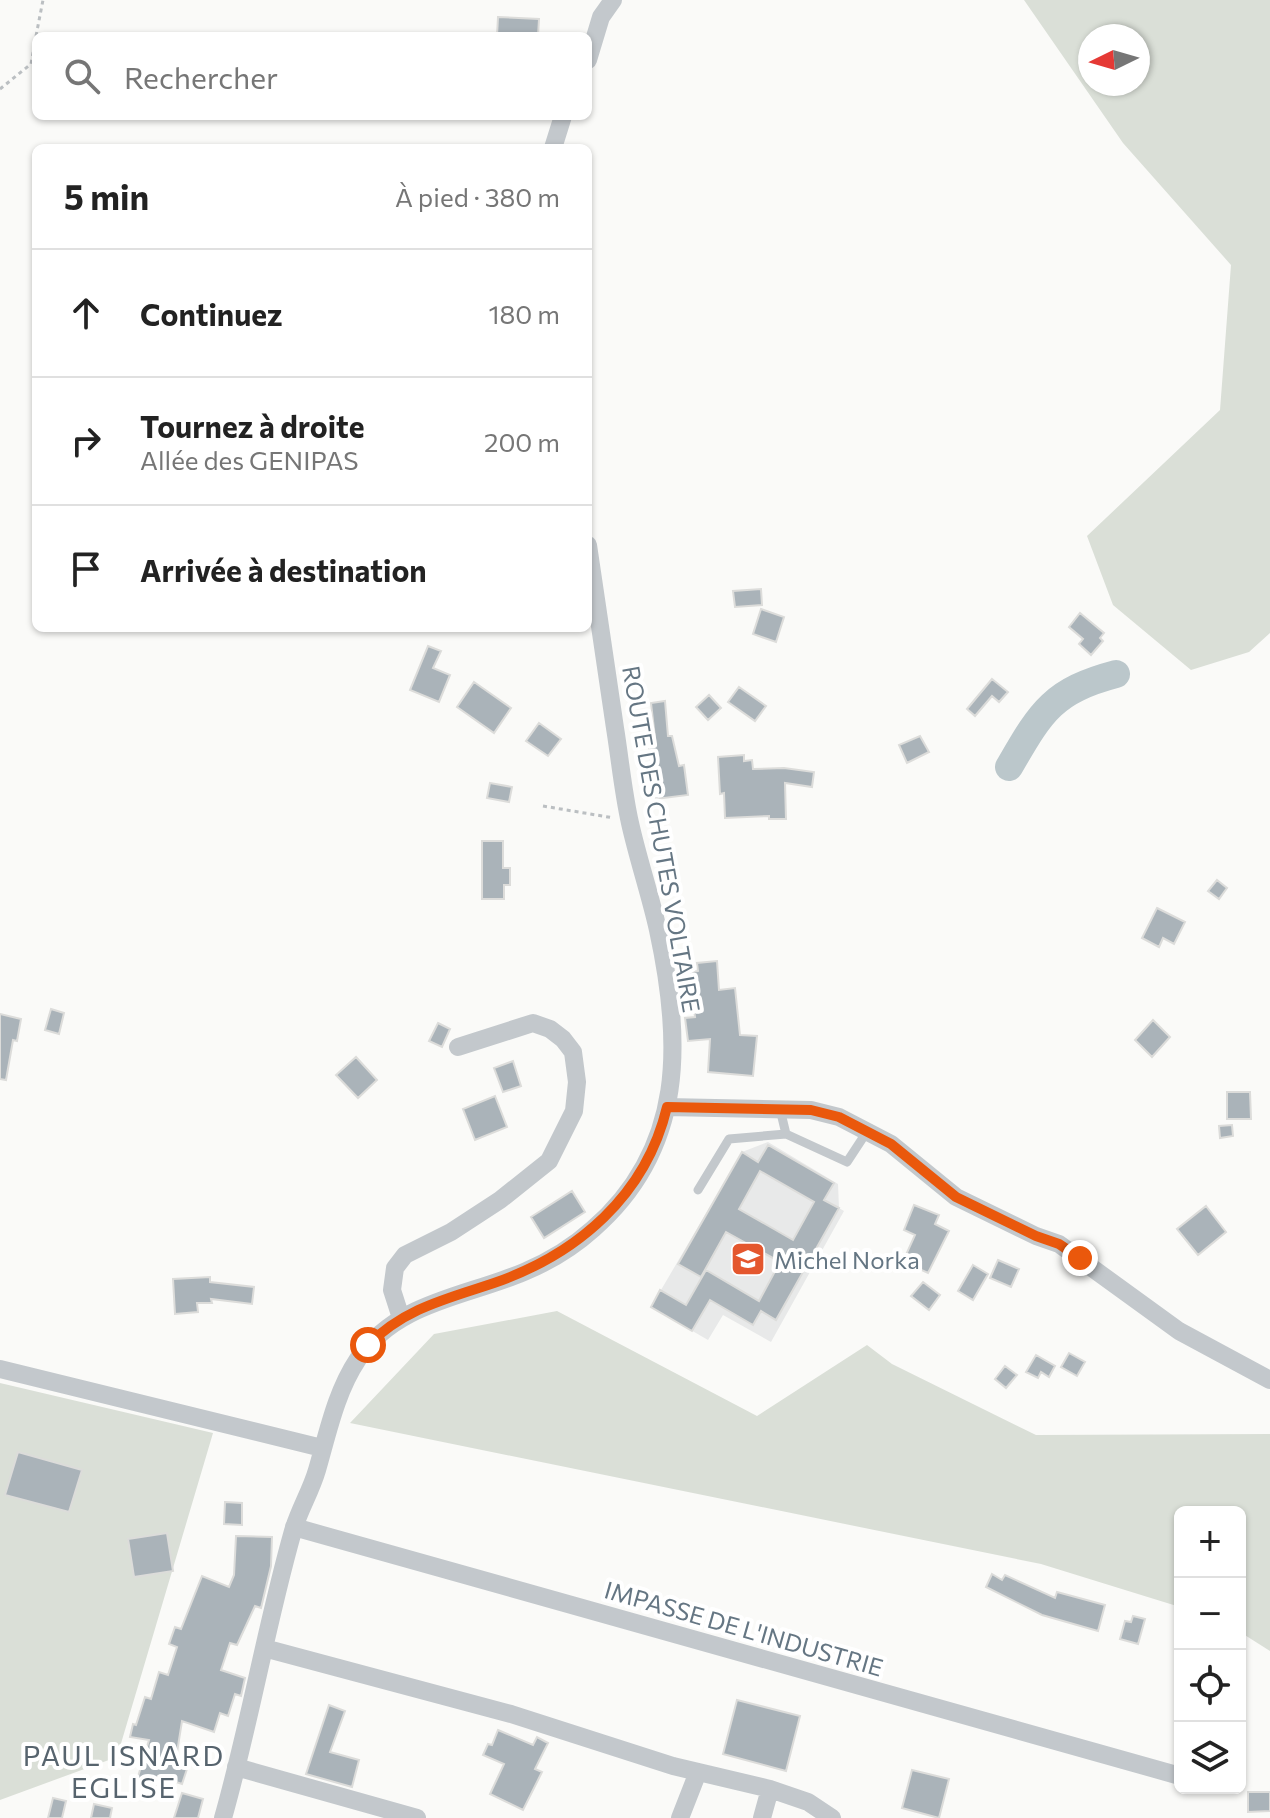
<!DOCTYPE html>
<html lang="fr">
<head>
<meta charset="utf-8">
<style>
	body { margin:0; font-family:Commissioner,sans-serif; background:#f2f2f2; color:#222 }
	.controls { position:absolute; right:24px; bottom:24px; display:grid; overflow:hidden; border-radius:12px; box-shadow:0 2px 6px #0004 }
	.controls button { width:72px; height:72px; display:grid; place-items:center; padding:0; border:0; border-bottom:2px solid #e0e0e0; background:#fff; color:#222; font:40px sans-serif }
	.compass { position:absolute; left:1078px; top:24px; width:72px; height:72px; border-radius:50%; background:#fff; box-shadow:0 2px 6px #0004; rotate:265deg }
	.stop { position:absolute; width:24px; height:24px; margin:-18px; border:6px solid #ea580c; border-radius:50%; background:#fff }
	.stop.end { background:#ea580c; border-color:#fff; box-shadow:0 2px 8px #0008 }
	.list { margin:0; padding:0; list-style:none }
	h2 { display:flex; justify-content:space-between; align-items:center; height:104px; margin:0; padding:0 32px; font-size:34px }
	h2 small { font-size:26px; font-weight:400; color:#767676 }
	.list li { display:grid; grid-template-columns:52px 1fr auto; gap:24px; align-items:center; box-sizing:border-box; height:128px; padding:0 32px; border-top:2px solid #e0e0e0 }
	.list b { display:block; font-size:30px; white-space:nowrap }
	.list p { margin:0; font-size:26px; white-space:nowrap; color:#767676 }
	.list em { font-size:26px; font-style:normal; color:#767676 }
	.icon { flex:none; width:44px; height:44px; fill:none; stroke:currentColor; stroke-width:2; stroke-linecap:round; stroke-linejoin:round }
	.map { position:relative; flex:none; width:1270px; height:1818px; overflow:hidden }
	.search { position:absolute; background:#fff; box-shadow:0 2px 6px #0004; left:32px; top:32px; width:560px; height:88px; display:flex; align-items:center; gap:20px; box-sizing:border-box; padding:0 28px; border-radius:12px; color:#767676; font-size:30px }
	.panel { position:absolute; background:#fff; box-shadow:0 2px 6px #0004; left:32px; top:144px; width:560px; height:488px; border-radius:12px }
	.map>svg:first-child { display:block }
	.built { fill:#e8e9e9 }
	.green { fill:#dadfd7; fill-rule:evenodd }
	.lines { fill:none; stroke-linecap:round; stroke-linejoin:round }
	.river { stroke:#bbc7cb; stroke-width:28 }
	.building { fill:#aab3b9; stroke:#dcdcda; stroke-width:2; fill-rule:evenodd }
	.path { stroke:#bbbfc2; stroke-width:3; stroke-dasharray:4 4; stroke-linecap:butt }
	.lane { stroke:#c3c8cc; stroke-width:9 }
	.street { stroke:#c3c8cc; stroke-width:18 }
	.route { stroke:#ea580c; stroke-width:10 }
	.labels { text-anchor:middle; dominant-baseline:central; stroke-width:8; stroke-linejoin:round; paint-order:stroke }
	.street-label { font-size:24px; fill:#657683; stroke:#fff }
	.poi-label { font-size:24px; fill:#657683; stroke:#fff; text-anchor:start }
	.quarter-label { font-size:28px; letter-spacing:2px; fill:#57646e; stroke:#fff }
</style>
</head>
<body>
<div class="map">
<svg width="1270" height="1818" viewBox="0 0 1270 1818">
	<rect width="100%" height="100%" fill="#fafaf8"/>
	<path class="built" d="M 768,1142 L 838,1184 L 839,1208 L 844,1211 L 771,1342 L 723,1315 L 708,1340 L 651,1307 L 742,1152 Z"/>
	<path class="green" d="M 1024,0 L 1270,0 L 1270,633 L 1249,652 L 1191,670 L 1113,605 L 1087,536 L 1220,410 L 1231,265 L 1123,143 ZM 1090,36 L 1138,36 L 1138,84 L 1090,84 Z
		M 557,1311 L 757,1416 L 867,1345 L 892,1364 L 1036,1435 L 1270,1434 L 1270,1651 L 1240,1632 L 1240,1512 L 1180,1512 L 1180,1607 L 1041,1564 L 350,1423 L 434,1334 Z
		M 0,1383 L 213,1433 L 117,1757 L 0,1800 Z"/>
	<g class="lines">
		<path class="river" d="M 1009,767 C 1041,712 1052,691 1116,674"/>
	</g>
	<path class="building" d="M 498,17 L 539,19 L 538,36 L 497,36 Z
		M 761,589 L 762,605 L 735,607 L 733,591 Z
		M 761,609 L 784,617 L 776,642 L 753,634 Z
		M 1080,613 L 1104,633 L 1100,638 L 1103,641 L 1091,655 L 1079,644 L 1083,639 L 1069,627 Z
		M 428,646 L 441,651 L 433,668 L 450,675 L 439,702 L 410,690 Z
		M 992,679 L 1008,692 L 999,702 L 992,696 L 975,716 L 967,709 Z
		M 474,682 L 511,708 L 494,733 L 457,707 Z
		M 739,687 L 766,706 L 755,721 L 728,702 Z
		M 709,695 L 721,708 L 708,720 L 696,707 Z
		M 665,701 L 668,736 L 672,736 L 679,766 L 684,765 L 688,795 L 656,799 L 648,739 L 655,738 L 651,703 Z
		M 539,723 L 561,739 L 548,756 L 526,741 Z
		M 920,736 L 929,752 L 907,763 L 899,745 Z
		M 744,755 L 744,761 L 752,760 L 753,769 L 784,768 L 814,772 L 812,787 L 785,783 L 786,819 L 769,819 L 769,816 L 725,818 L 724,793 L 720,794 L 718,757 Z
		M 490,783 L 512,787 L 509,802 L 487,798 Z
		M 482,841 L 503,841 L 503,868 L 510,868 L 510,885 L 504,885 L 504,899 L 482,899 Z
		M 1217,880 L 1227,888 L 1219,899 L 1208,891 Z
		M 1157,908 L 1185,922 L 1174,944 L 1163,938 L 1159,947 L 1142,938 Z
		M 717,961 L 719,990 L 735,988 L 740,1035 L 757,1036 L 753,1076 L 708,1072 L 710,1039 L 688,1041 L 685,1018 L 695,1017 L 692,993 L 688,993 L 686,973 L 698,971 L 697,963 Z
		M 51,1009 L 64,1013 L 59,1034 L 45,1030 Z
		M 0,1014 L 21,1019 L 17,1041 L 13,1040 L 6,1080 L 0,1079 Z
		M 1153,1020 L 1170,1037 L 1152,1057 L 1135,1040 Z
		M 438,1023 L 450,1029 L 442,1047 L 429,1041 Z
		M 356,1057 L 377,1080 L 358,1098 L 336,1075 Z
		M 513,1061 L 521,1086 L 503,1092 L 494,1068 Z
		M 1227,1092 L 1250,1092 L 1251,1119 L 1227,1119 Z
		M 495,1096 L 507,1127 L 475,1140 L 463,1109 Z
		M 1232,1125 L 1233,1136 L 1220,1138 L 1219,1126 Z
		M 768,1145 L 834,1183 L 824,1200 L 839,1208 L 776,1320 L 761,1311 L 753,1325 L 710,1300 L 692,1331 L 651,1307 L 660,1290 L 686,1305 L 706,1270 L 759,1301 L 780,1262 L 726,1232 L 701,1277 L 678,1264 L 742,1152 L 758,1162 ZM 760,1171 L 814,1202 L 793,1240 L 739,1209 Z
		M 572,1191 L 585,1212 L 544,1238 L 531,1217 Z
		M 914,1205 L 939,1215 L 935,1224 L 949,1231 L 928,1273 L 913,1266 L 915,1262 L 905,1257 L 915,1235 L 904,1230 Z
		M 1206,1206 L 1226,1232 L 1198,1255 L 1177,1229 Z
		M 998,1260 L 1019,1269 L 1011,1287 L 990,1278 Z
		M 973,1265 L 988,1274 L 973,1300 L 958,1291 Z
		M 210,1277 L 210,1282 L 254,1287 L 252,1304 L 211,1299 L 212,1303 L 197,1303 L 198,1312 L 175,1314 L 173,1279 Z
		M 923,1282 L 940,1295 L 929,1310 L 911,1296 Z
		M 1069,1353 L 1085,1362 L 1077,1376 L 1061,1367 Z
		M 1036,1355 L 1055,1366 L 1049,1377 L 1041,1372 L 1038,1378 L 1026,1372 Z
		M 1005,1366 L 1017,1375 L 1006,1388 L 995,1379 Z
		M 18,1452 L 82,1470 L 69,1512 L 5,1495 Z
		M 225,1502 L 242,1503 L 242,1525 L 224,1524 Z
		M 167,1533 L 173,1571 L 134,1577 L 128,1539 Z
		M 236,1536 L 272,1537 L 271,1566 L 261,1608 L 255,1606 L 237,1645 L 230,1643 L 221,1670 L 245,1678 L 241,1696 L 235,1694 L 228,1716 L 220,1713 L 214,1732 L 182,1721 L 175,1765 L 187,1769 L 182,1784 L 158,1776 L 155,1786 L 137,1780 L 149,1740 L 130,1737 L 133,1724 L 136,1725 L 145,1697 L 151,1699 L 159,1672 L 168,1675 L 177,1647 L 169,1644 L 175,1627 L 181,1629 L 202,1576 L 229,1587 L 234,1575 Z
		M 992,1574 L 1002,1580 L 1005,1575 L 1055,1598 L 1057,1592 L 1105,1605 L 1098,1631 L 1042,1615 L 986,1587 Z
		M 1133,1616 L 1145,1619 L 1138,1644 L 1120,1639 L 1125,1621 L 1131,1622 Z
		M 737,1700 L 800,1716 L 786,1771 L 723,1754 Z
		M 329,1705 L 345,1711 L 330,1752 L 359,1760 L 352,1787 L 306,1774 Z
		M 498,1730 L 533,1745 L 537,1737 L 548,1743 L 535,1769 L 542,1772 L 523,1810 L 490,1794 L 504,1764 L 483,1755 L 488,1744 L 492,1745 Z
		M 912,1770 L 949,1779 L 939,1818 L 902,1808 Z
		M 1248,1792 L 1270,1792 L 1270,1811 L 1248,1812 Z
		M 182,1793 L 203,1799 L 198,1818 L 174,1818 Z
		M 53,1798 L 66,1801 L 62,1818 L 48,1818 Z
		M 94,1804 L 112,1808 L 110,1818 L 91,1818 Z"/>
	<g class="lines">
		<path class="path" d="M 36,36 L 43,0
			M 0,89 L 31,64 L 36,37
			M 543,806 L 614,818"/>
		<path class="lane" d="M 780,1109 L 786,1134 L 847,1162 L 868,1130
			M 698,1190 L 729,1139 L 786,1134"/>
		<path class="street" d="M 588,60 L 601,17 L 613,0
			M 553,148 L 563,116
			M 667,1107 L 811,1110 L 839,1117 L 891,1144 L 956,1197 L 1036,1236 L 1059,1244 L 1179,1331 L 1270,1380
			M 401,1318 L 392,1290 L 395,1268 L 405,1255 L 451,1232 L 500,1200 L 549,1161 L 574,1111 L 577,1082 L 573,1052 L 563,1039 L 550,1029 L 533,1023 L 458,1047
			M 0,1369 L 322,1448
			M 294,1527 L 1180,1776
			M 264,1648 L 511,1714 L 673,1766 L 770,1789
			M 236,1767 L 417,1818
			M 223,1818 C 250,1723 266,1626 293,1531 C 299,1510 311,1491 317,1470 C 328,1432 336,1392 358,1359 C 396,1302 465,1297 524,1272 C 548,1262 573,1247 593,1229 C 686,1148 682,1041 658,930 C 650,894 638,859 630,823 C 623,792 620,759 615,728 C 606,667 597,606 588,545
			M 680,1818 L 698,1772
			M 762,1818 L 770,1789 L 808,1802 L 832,1818"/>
	</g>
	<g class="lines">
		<path class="route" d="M 368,1345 C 405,1308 446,1299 494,1283 C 578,1254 646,1195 667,1107 L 811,1110 L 839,1117 L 891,1144 L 956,1197 L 1036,1236 L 1059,1244 L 1080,1258"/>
	</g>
	<defs>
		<g id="school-square" transform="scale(1.8)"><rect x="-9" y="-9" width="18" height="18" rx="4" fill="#e4572e" stroke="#fff"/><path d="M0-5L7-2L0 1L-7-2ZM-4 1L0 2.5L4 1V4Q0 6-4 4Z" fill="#fff"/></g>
	</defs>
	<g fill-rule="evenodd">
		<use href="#school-square" x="748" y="1259"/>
	</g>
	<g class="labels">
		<g class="street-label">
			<text transform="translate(662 839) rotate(80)">ROUTE DES CHUTES VOLTAIRE</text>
			<text transform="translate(744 1628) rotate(16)">IMPASSE DE L'INDUSTRIE</text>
		</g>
		<g class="poi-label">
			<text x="774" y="1259">Michel Norka</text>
		</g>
		<g class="quarter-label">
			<text x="124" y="1755">PAUL ISNARD<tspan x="124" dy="32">EGLISE</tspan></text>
		</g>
	</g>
</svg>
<div class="controls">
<button>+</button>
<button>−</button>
<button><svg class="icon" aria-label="locate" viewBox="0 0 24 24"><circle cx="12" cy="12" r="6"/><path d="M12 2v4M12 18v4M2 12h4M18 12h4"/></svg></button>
<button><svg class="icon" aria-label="layers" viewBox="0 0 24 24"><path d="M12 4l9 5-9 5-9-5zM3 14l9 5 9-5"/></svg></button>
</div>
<svg class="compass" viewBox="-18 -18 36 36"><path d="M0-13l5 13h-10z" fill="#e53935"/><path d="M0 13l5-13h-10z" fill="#767676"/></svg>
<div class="stop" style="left:368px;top:1345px"></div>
<div class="stop end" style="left:1080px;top:1258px"></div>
<div class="search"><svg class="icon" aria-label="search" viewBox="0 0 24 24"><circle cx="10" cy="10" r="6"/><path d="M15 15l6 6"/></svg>Rechercher</div>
<section class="panel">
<h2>5 min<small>À pied · 380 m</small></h2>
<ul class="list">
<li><svg class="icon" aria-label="ahead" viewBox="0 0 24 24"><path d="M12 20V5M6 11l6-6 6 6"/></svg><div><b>Continuez</b></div><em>180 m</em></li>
<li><svg class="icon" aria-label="right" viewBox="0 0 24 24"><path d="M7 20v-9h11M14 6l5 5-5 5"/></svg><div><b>Tournez à droite</b><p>Allée des GENIPAS</p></div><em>200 m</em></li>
<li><svg class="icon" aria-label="arrive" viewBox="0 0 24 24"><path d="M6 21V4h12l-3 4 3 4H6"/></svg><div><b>Arrivée à destination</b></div></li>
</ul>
</section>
</div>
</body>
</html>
